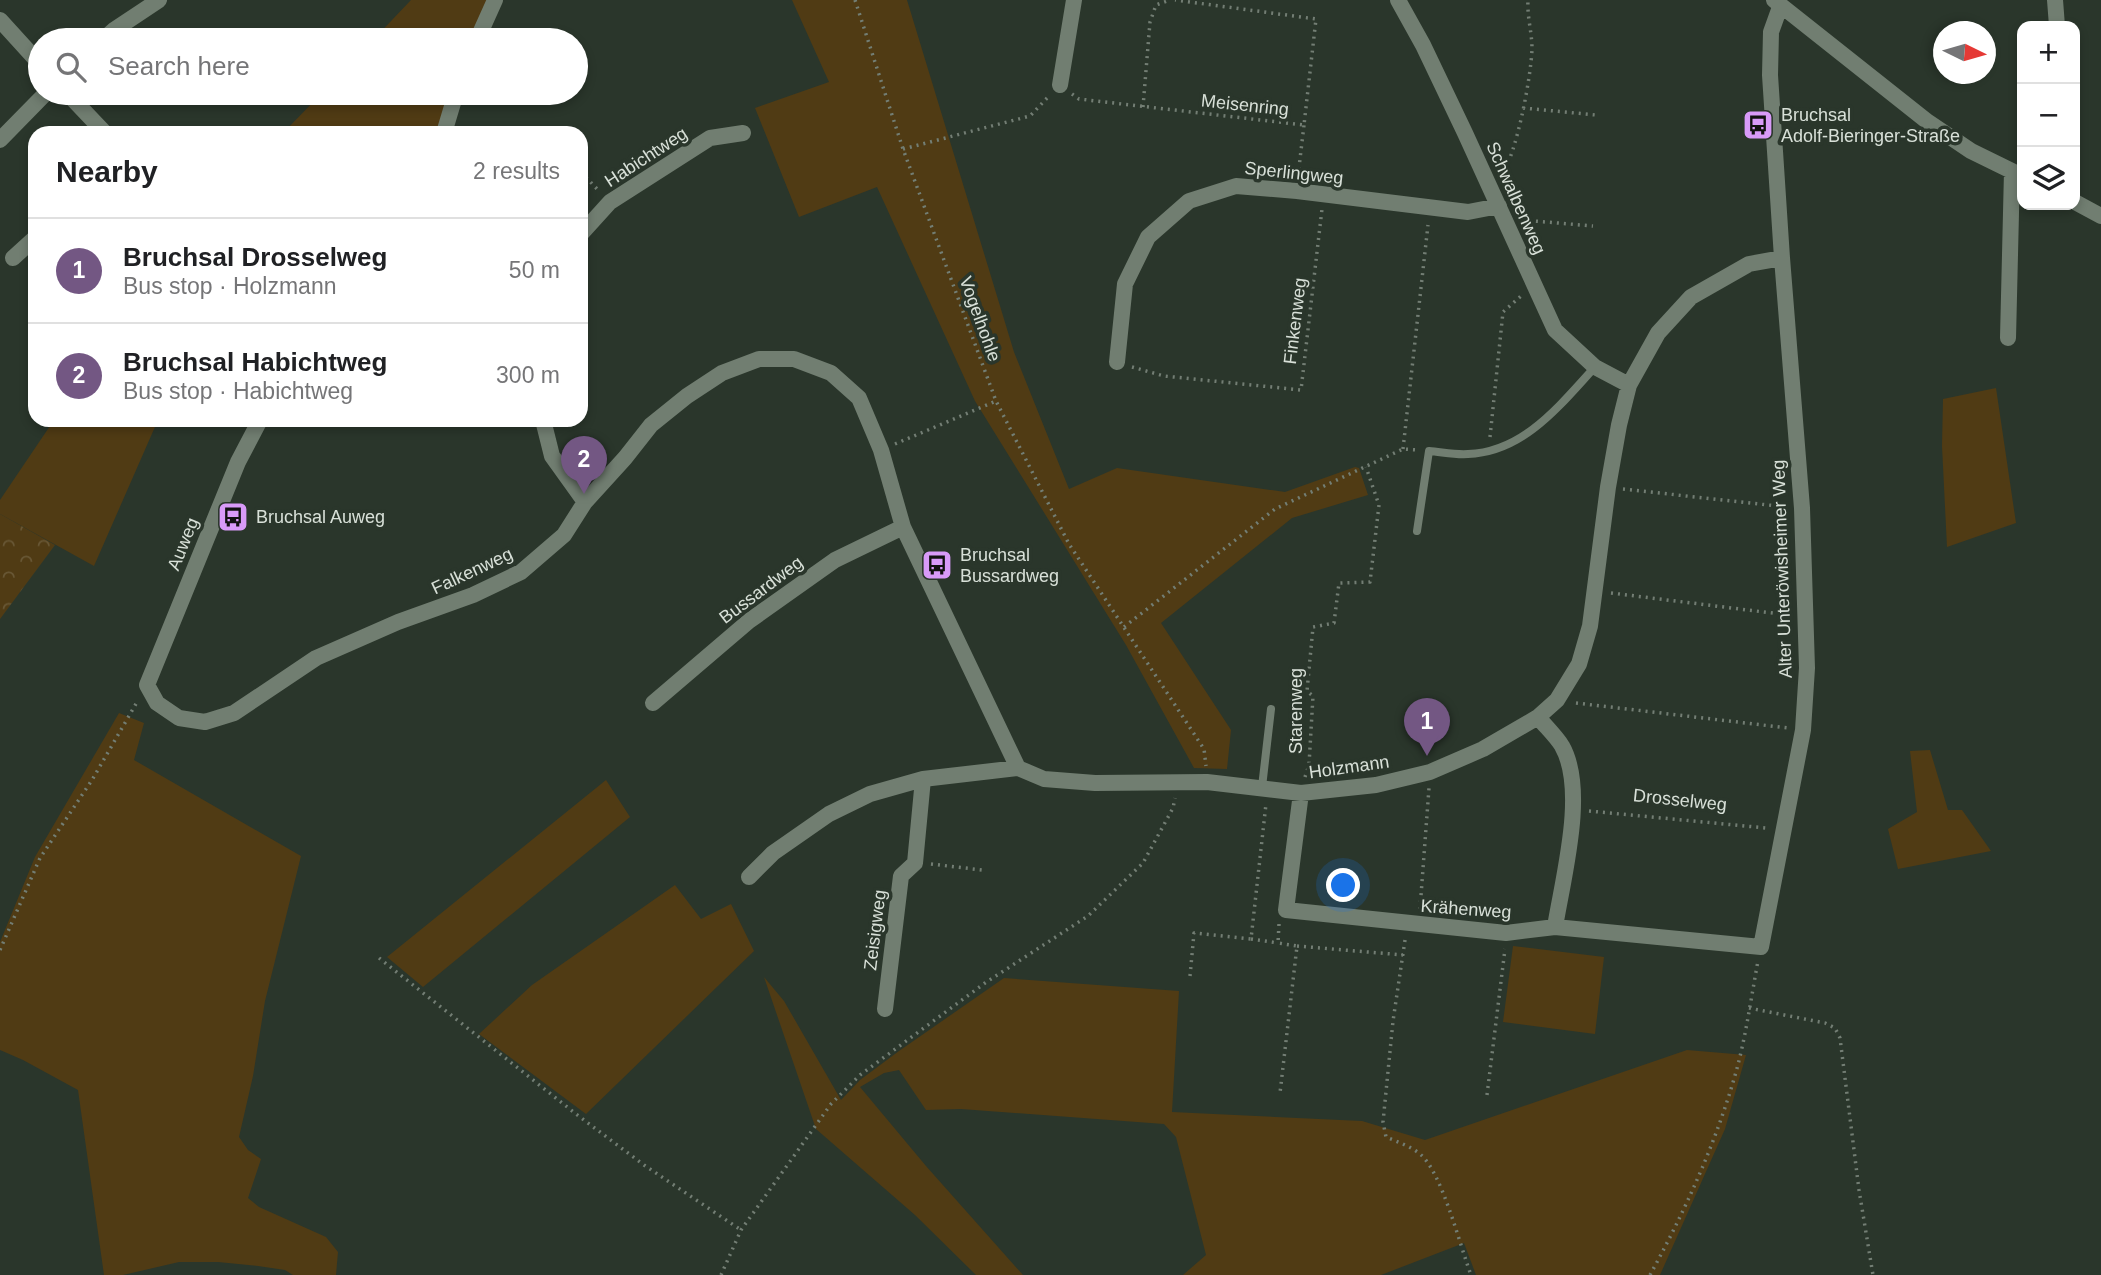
<!DOCTYPE html>
<html lang="en">
<head>
<meta charset="utf-8">
<style>
	body { margin:0; font-family:Helvetica,sans-serif; background:#f6f6f6; color:#202124 }
	.controls { position:absolute; right:21px; top:21px; display:grid; overflow:hidden; border-radius:14px; box-shadow:0 4px 10px #0003 }
	.controls button { width:63px; height:63px; display:grid; place-items:center; padding:0; border:0; border-bottom:2px solid #e0e0e0; background:#fff; color:#202124; font:35px sans-serif }
	.compass { position:absolute; left:1933px; top:21px; width:63px; height:63px; border-radius:50%; background:#fff; box-shadow:0 4px 10px #0003; rotate:95deg }
	.you { position:absolute; left:1344px; top:886px; width:24px; height:24px; margin:-18px; border:5px solid #fff; border-radius:50%; background:#1a73e8; box-shadow:0 0 0 10px #1a73e833 }
	.badge { display:grid; place-items:center; width:46px; height:46px; border-radius:50%; background:#735783; color:#fff; font-size:23px; font-weight:700 }
	.pin { position:absolute; translate:-50% -58px; filter:drop-shadow(0 2px 4px #0008) }
	.pin::after { content:''; position:absolute; top:37px; width:24px; height:21px; background:inherit; clip-path:polygon(0 0,100% 0,50% 100%) }
	.list { margin:0; padding:0; list-style:none }
	h2 { display:flex; justify-content:space-between; align-items:center; height:91px; margin:0; padding:0 28px; font-size:30px }
	h2 small { font-size:23px; font-weight:400; color:#757577 }
	.list li { display:grid; grid-template-columns:46px 1fr auto; gap:21px; align-items:center; box-sizing:border-box; height:105px; padding:0 28px; border-top:2px solid #e0e0e0 }
	.list b { display:block; font-size:26px; white-space:nowrap }
	.list p { margin:0; font-size:23px; white-space:nowrap; color:#757577 }
	.list em { font-size:23px; font-style:normal; color:#757577 }
	.icon { flex:none; width:38px; height:38px; fill:none; stroke:currentColor; stroke-width:2; stroke-linecap:round; stroke-linejoin:round }
	.map { position:relative; flex:none; width:2101px; height:1275px; overflow:hidden }
	.search { position:absolute; background:#fff; box-shadow:0 4px 10px #0003; left:28px; top:28px; width:560px; height:77px; display:flex; align-items:center; gap:18px; box-sizing:border-box; padding:0 24px; border-radius:38px; color:#757577; font-size:26px }
	.panel { position:absolute; background:#fff; box-shadow:0 4px 10px #0003; left:28px; top:126px; width:560px; height:301px; border-radius:21px }
	.map>svg:first-child { display:block }
	.green { fill:#503b14 }
	.forest { fill:url(#forest-crowns) }
	.lines { fill:none; stroke-linecap:round; stroke-linejoin:round }
	.path { stroke:#737e74; stroke-width:3.5; stroke-dasharray:2 5; stroke-linecap:butt }
	.lane { stroke:#717e71; stroke-width:8 }
	.street { stroke:#717e71; stroke-width:16 }
	.labels { text-anchor:middle; dominant-baseline:central; stroke-width:7; stroke-linejoin:round; paint-order:stroke }
	.street-label { font-size:18px; fill:#d8e0d8; stroke:#2a362b }
	.poi-label { font-size:18px; fill:#d8e0d8; stroke:#2a362b; text-anchor:start }
</style>
</head>
<body>
<div class="map">
<svg width="2101" height="1275" viewBox="0 0 2101 1275">
	<defs>
		<pattern id="forest-crowns" width="20" height="18" patternUnits="userSpaceOnUse" patternTransform="scale(1.75)"><rect width="20" height="18" fill="#503b14"/><path d="M2 6a3 3 0 1 1 6 0M12 15a3 3 0 1 1 6 0" fill="none" stroke="#685735"/></pattern>
	</defs>
	<rect width="100%" height="100%" fill="#2a362b"/>
	<path class="green" d="M 411,0 L 495,0 L 477,40 L 373,40 Z
		M 792,0 L 907,0 L 1014,352 L 1069,489 L 1117,468 L 1285,492 L 1355,467 L 1359,468 L 1368,495 L 1292,518 L 1161,623 L 1231,730 L 1227,769 L 1194,768 L 1126,645 L 975,401 L 877,187 L 799,217 L 755,108 L 829,82 Z
		M 322,93 L 456,93 L 444,133 L 283,133 Z
		M 1996,388 L 2016,523 L 1947,547 L 1942,446 L 1943,399 Z
		M 54,420 L 158,420 L 94,566 L 0,514 L 0,500 Z
		M 119,713 L 144,723 L 134,760 L 301,856 L 265,1001 L 253,1076 L 239,1137 L 248,1150 L 261,1159 L 248,1198 L 259,1207 L 326,1237 L 338,1252 L 336,1275 L 293,1275 L 285,1270 L 258,1266 L 218,1262 L 179,1262 L 123,1275 L 104,1275 L 78,1090 L 23,1060 L 0,1050 L 0,942 L 35,857 Z
		M 1930,750 L 1948,810 L 1962,810 L 1991,851 L 1898,869 L 1888,829 L 1917,812 L 1910,751 Z
		M 606,780 L 630,817 L 423,987 L 387,957 Z
		M 675,885 L 701,919 L 731,904 L 754,951 L 586,1114 L 479,1034 L 532,985 Z
		M 1513,946 L 1604,957 L 1595,1034 L 1503,1022 Z
		M 764,977 L 784,1001 L 841,1100 L 860,1080 L 899,1051 L 1004,978 L 1179,991 L 1172,1112 L 1362,1121 L 1425,1140 L 1687,1050 L 1746,1055 L 1725,1129 L 1660,1275 L 1476,1275 L 1464,1243 L 1381,1275 L 1183,1275 L 1206,1255 L 1176,1137 L 1164,1124 L 961,1109 L 926,1110 L 899,1070 L 884,1073 L 860,1087 L 926,1166 L 1023,1275 L 976,1275 L 915,1215 L 816,1129 Z"/>
	<path class="forest" d="M 0,514 L 55,545 L 0,619 Z"/>
	<g class="lines">
		<path class="path" d="M 855,0 L 903,149 L 996,401 L 1069,544 L 1204,749 L 1206,766
			M 1072,94 L 1079,99 L 1304,125 L 1316,19 L 1175,0
			M 1143,107 L 1150,22 L 1156,5 L 1170,0
			M 1523,108 L 1596,115
			M 903,149 L 1030,116 L 1048,97
			M 581,172 L 599,191
			M 1502,175 C 1517,152 1531,77 1532,49 C 1532,32 1527,17 1528,0
			M 1298,176 L 1304,125
			M 1522,220 L 1593,226
			M 1132,367 L 1164,376 L 1301,390 L 1322,209
			M 1490,437 L 1503,312 L 1521,296
			M 895,444 L 996,401
			M 1403,449 L 1428,225
			M 1623,489 L 1786,507
			M 1611,593 L 1788,615
			M 1124,627 L 1275,509 L 1403,449 L 1418,450
			M 1576,703 L 1788,728
			M 1305,777 L 1309,765 L 1313,696 L 1307,691 L 1313,627 L 1334,623 L 1339,583 L 1370,582 L 1379,505 L 1366,467
			M 1589,811 L 1766,828
			M 931,864 L 982,870
			M 1420,909 L 1429,788
			M 1279,924 L 1278,943 L 1297,946 L 1280,1093
			M 1251,939 L 1278,943
			M 1405,940 L 1393,1021 L 1383,1122 L 1386,1137 C 1398,1142 1410,1146 1420,1154 C 1442,1172 1460,1246 1471,1275
			M 1297,946 L 1403,955
			M 0,950 L 40,858 L 92,780 L 137,702
			M 379,958 L 576,1114 L 644,1165 L 741,1230
			M 1190,976 L 1194,933 L 1251,939 L 1266,804
			M 1749,1008 L 1825,1023 L 1835,1028 L 1840,1038 L 1859,1190 L 1873,1275
			M 1487,1095 L 1505,949
			M 721,1275 L 741,1230 L 831,1104 L 860,1075 L 985,983 L 1088,916 L 1143,863 L 1173,808 L 1175,798
			M 1650,1275 C 1685,1211 1716,1143 1736,1072 C 1746,1036 1751,998 1758,961"/>
		<path class="lane" d="M 1417,531 L 1429,451 C 1442,452 1455,455 1468,454 C 1524,452 1560,405 1595,367
			M 1262,787 L 1271,709"/>
		<path class="street" d="M 1398,0 L 1423,45 L 1465,133 L 1555,330 L 1595,367 L 1629,385
			M 1774,0 L 1928,122 L 1971,151 L 2022,176
			M 2055,0 L 2057,26
			M 0,20 L 40,64
			M 103,40 L 114,30 L 159,0
			M 477,40 L 495,0
			M 1060,85 L 1074,0
			M 67,93 L 105,133
			M 444,133 L 456,93
			M 0,140 L 46,93
			M 2075,202 L 2101,216
			M 581,234 L 610,202 L 710,138 L 743,133
			M 13,258 L 35,238
			M 2008,338 L 2012,171
			M 1117,362 L 1125,284 L 1148,237 L 1189,201 L 1236,186 L 1297,191 L 1468,212 L 1499,206
			M 260,420 L 238,462 L 147,685 L 157,703 L 179,718 L 205,722 L 234,713 L 316,658 L 398,622 L 473,595 L 521,572 L 564,535 L 585,502 L 625,458 L 651,425 L 687,396 L 722,373 L 759,359 L 794,359 L 831,373 L 859,398 L 881,450 L 903,527 L 1018,768
			M 543,420 L 552,456 L 585,502
			M 653,703 L 749,621 L 835,560 L 903,527
			M 1538,717 C 1545,726 1556,736 1562,746 C 1587,790 1563,877 1555,927
			M 1301,793 L 1286,910 L 1506,933 L 1555,927 L 1761,947 L 1803,730 L 1807,668 L 1802,508 L 1782,258 L 1770,75 L 1771,32 L 1780,7
			M 749,877 L 773,853 L 829,814 L 870,794 L 923,779 L 1018,768 L 1044,779 L 1095,783 L 1207,782 L 1301,793 L 1376,785 L 1430,772 L 1483,749 L 1538,717 L 1557,700 L 1579,664 L 1590,626 L 1608,487 L 1619,425 L 1629,385 L 1658,333 L 1691,297 L 1749,264 L 1782,258
			M 885,1009 L 901,876 L 915,863 L 923,779"/>
	</g>
	<defs>
		<g id="bus-square" transform="scale(1.575)"><rect x="-9" y="-9" width="18" height="18" rx="4" fill="#d89af8" stroke="#2a362b"/><path d="M-5-6H5V4H4V6H2V4H-2V6H-4V4H-5ZM-3.5-4V0h7V-4ZM-3.5 1.2v1.5H-2V1.2ZM2 1.2v1.5H3.5V1.2Z" fill="#111"/></g>
	</defs>
	<g fill-rule="evenodd">
		<use href="#bus-square" x="1758" y="125"/>
		<use href="#bus-square" x="233" y="517"/>
		<use href="#bus-square" x="937" y="565"/>
	</g>
	<g class="labels">
		<g class="street-label">
			<text transform="translate(1245 105) rotate(6)">Meisenring</text>
			<text transform="translate(646 157) rotate(-33)">Habichtweg</text>
			<text transform="translate(1294 173) rotate(6)">Sperlingweg</text>
			<text transform="translate(1516 198) rotate(66)">Schwalbenweg</text>
			<text transform="translate(980 319) rotate(70)">Vogelhohle</text>
			<text transform="translate(1295 321) rotate(-83)">Finkenweg</text>
			<text transform="translate(183 544) rotate(-68)">Auweg</text>
			<text transform="translate(1782 569) rotate(-92)">Alter Unteröwisheimer Weg</text>
			<text transform="translate(472 571) rotate(-25)">Falkenweg</text>
			<text transform="translate(761 590) rotate(-37)">Bussardweg</text>
			<text transform="translate(1296 711) rotate(-90)">Starenweg</text>
			<text transform="translate(1349 767) rotate(-8)">Holzmann</text>
			<text transform="translate(1680 800) rotate(6)">Drosselweg</text>
			<text transform="translate(1466 909) rotate(4)">Krähenweg</text>
			<text transform="translate(875 930) rotate(-83)">Zeisigweg</text>
		</g>
		<g class="poi-label">
			<text x="1781" y="115">Bruchsal<tspan x="1781" dy="21">Adolf-Bieringer-Straße</tspan></text>
			<text x="256" y="517">Bruchsal Auweg</text>
			<text x="960" y="555">Bruchsal<tspan x="960" dy="21">Bussardweg</tspan></text>
		</g>
	</g>
</svg>
<div class="controls">
<button>+</button>
<button>−</button>
<button><svg class="icon" aria-label="layers" viewBox="0 0 24 24"><path d="M12 4l9 5-9 5-9-5zM3 14l9 5 9-5"/></svg></button>
</div>
<svg class="compass" viewBox="-18 -18 36 36"><path d="M0-13l5 13h-10z" fill="#e53935"/><path d="M0 13l5-13h-10z" fill="#757577"/></svg>
<div class="you"></div>
<div class="pin badge" style="left:1427px;top:756px">1</div>
<div class="pin badge" style="left:584px;top:494px">2</div>
<div class="search"><svg class="icon" aria-label="search" viewBox="0 0 24 24"><circle cx="10" cy="10" r="6"/><path d="M15 15l6 6"/></svg>Search here</div>
<section class="panel">
<h2>Nearby<small>2 results</small></h2>
<ul class="list">
<li><span class="badge">1</span><div><b>Bruchsal Drosselweg</b><p>Bus stop · Holzmann</p></div><em>50 m</em></li>
<li><span class="badge">2</span><div><b>Bruchsal Habichtweg</b><p>Bus stop · Habichtweg</p></div><em>300 m</em></li>
</ul>
</section>
</div>
</body>
</html>
